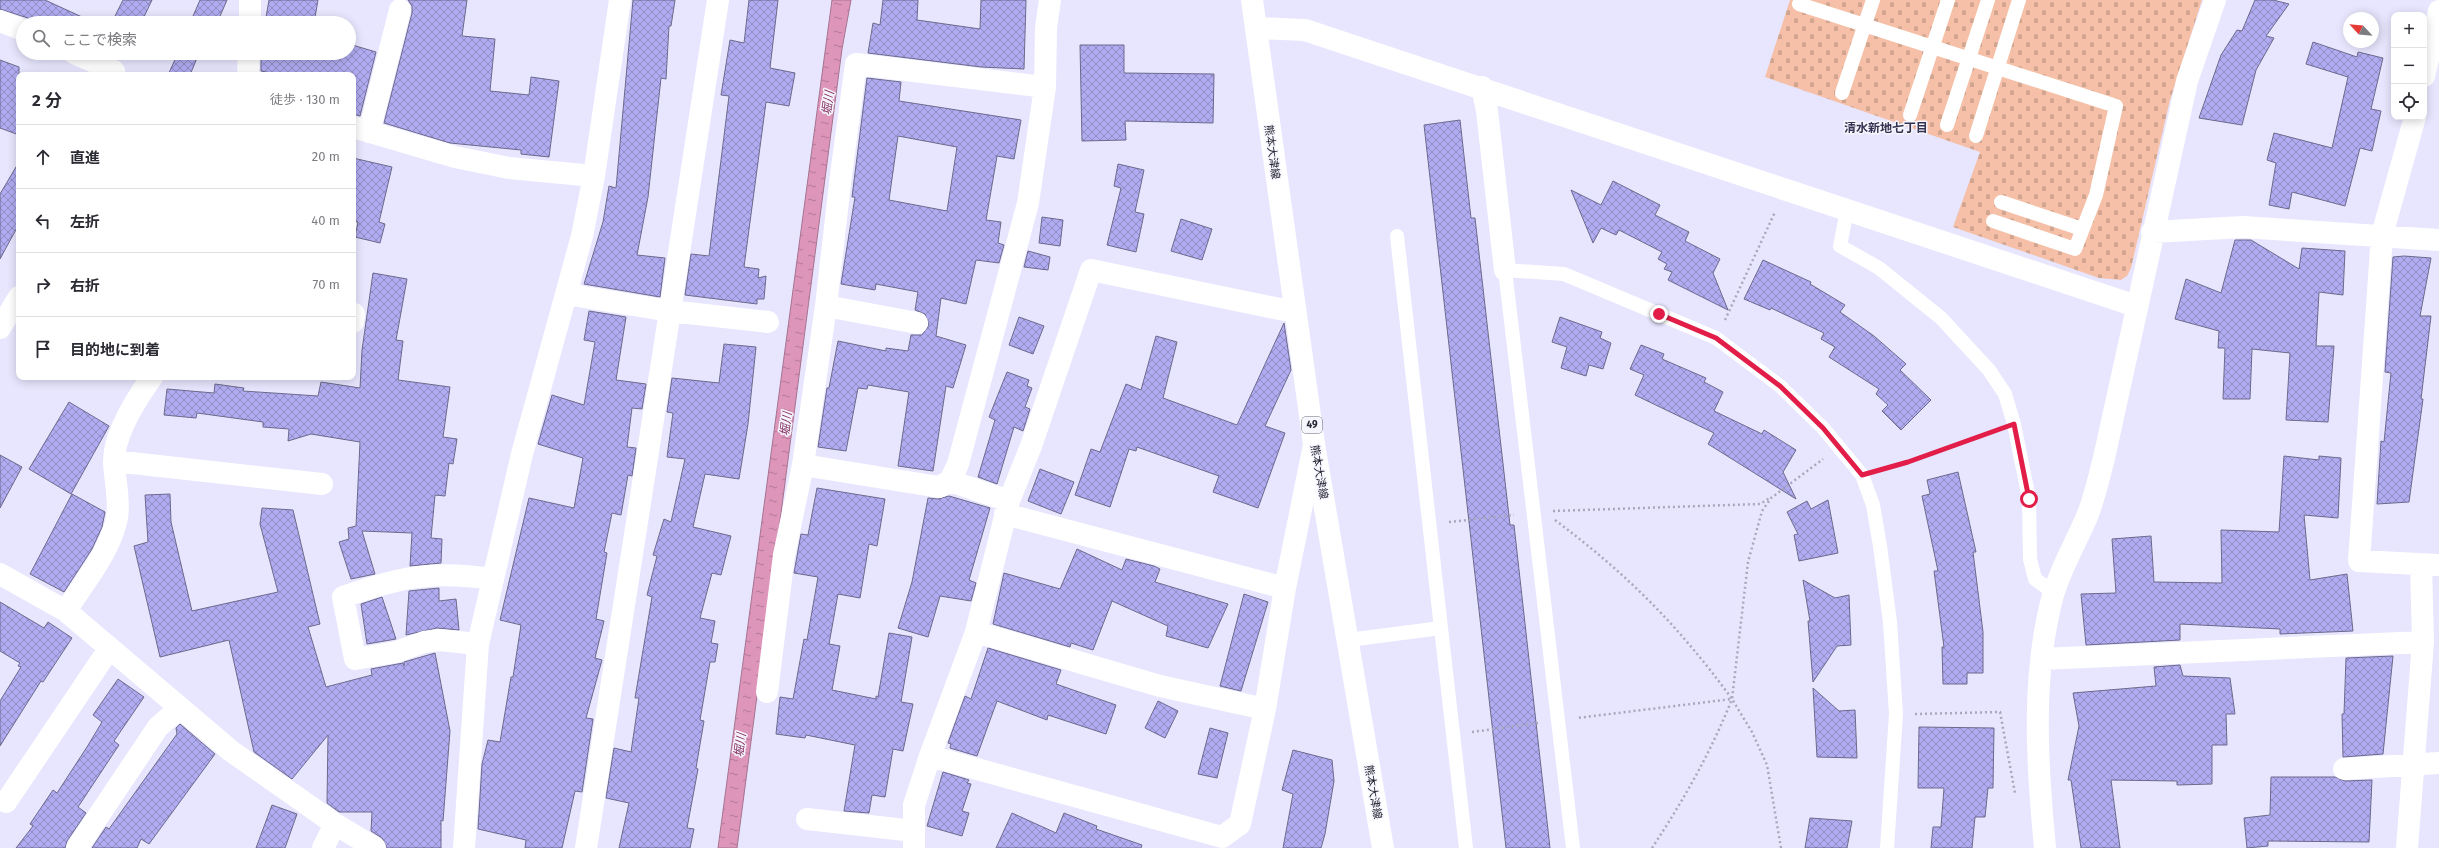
<!DOCTYPE html>
<html lang="ja">
<head>
<meta charset="utf-8">
<style>
	body { margin:0; font-family:"Fira Sans","Noto Sans JP",sans-serif; background:#f2f2f3; color:#2b2b33 }
	.controls { position:absolute; right:12px; top:12px; display:grid; overflow:hidden; border-radius:8px; box-shadow:0 2px 10px #0003 }
	.controls button { width:36px; height:36px; display:grid; place-items:center; padding:0; border:0; border-bottom:1px solid #e1e1e2; background:#fff; color:#2b2b33; font:20px sans-serif }
	.compass { position:absolute; left:2343px; top:12px; width:36px; height:36px; border-radius:50%; background:#fff; box-shadow:0 2px 10px #0003; rotate:296deg }
	.stop { position:absolute; width:12px; height:12px; margin:-9px; border:3px solid #e11d48; border-radius:50%; background:#fff }
	.stop.end { background:#e11d48; border-color:#fff; box-shadow:0 1px 4px #0008 }
	.list { margin:0; padding:0; list-style:none }
	h2 { display:flex; justify-content:space-between; align-items:center; height:52px; margin:0; padding:0 16px; font-size:17px }
	h2 small { font-size:13px; font-weight:400; color:#7c7c81 }
	.list li { display:grid; grid-template-columns:26px 1fr auto; gap:12px; align-items:center; box-sizing:border-box; height:64px; padding:0 16px; border-top:1px solid #e1e1e2 }
	.list b { display:block; font-size:15px; white-space:nowrap }
	.list em { font-size:13px; font-style:normal; color:#7c7c81 }
	.icon { flex:none; width:22px; height:22px; fill:none; stroke:currentColor; stroke-width:2; stroke-linecap:round; stroke-linejoin:round }
	.map { position:relative; flex:none; width:2439px; height:848px; overflow:hidden }
	.search { position:absolute; background:#fff; box-shadow:0 2px 10px #0003; left:16px; top:16px; width:340px; height:44px; display:flex; align-items:center; gap:10px; box-sizing:border-box; padding:0 14px; border-radius:22px; color:#7c7c81; font-size:15px }
	.panel { position:absolute; background:#fff; box-shadow:0 2px 10px #0003; left:16px; top:72px; width:340px; height:308px; border-radius:8px }
	.map>svg:first-child { display:block }
	.cemetery { fill:url(#cemetery-stones) }
	.water { fill:url(#water-ripples); stroke:#a67391 }
	.building { fill:url(#building-cross-hatch); stroke:#6c698c; fill-rule:evenodd }
	.lines { fill:none; stroke-linecap:round; stroke-linejoin:round }
	.path { stroke:#a8a7bc; stroke-width:2.5; stroke-dasharray:2 3; stroke-linecap:butt }
	.service { stroke:#fff; stroke-width:14 }
	.minor { stroke:#fff; stroke-width:22 }
	.primary { stroke:#fff; stroke-width:22 }
	.route { stroke:#e11d48; stroke-width:5 }
	.labels { text-anchor:middle; dominant-baseline:central; stroke-width:3; stroke-linejoin:round; paint-order:stroke }
	.shield { fill:#f6f6fe; stroke:#64636f; stroke-width:1 }
	.shield-label { font-size:10px; font-weight:bold; fill:#252432 }
	.street-label { font-size:11px; fill:#252432; stroke:#f6f6fe }
	.water-label { font-size:12px; font-style:italic; fill:#873364; stroke:#f6f6fe }
	.neighbourhood-label { font-size:12px; font-weight:bold; fill:#353251; stroke:#f6f6fe }
</style>
</head>
<body>
<div class="map">
<svg width="2439" height="848" viewBox="0 0 2439 848">
	<defs>
		<pattern id="cemetery-stones" width="16" height="16" patternUnits="userSpaceOnUse"><rect width="16" height="16" fill="#f5c0a7"/><path d="M2 7V4a2 2 0 0 1 4 0v3zM10 15v-3a2 2 0 0 1 4 0v3z" fill="#d2a590"/></pattern>
		<pattern id="water-ripples" width="26" height="14" patternUnits="userSpaceOnUse"><rect width="26" height="14" fill="#dd95ba"/><path d="M2 4q2-2 4 0t4 0M15 11q2-2 4 0t4 0" fill="none" stroke="#b37998"/></pattern>
		<pattern id="building-cross-hatch" width="8" height="8" patternUnits="userSpaceOnUse"><rect width="8" height="8" fill="#b1acf1"/><path d="M0 0l8 8M0 8l8-8" fill="none" stroke="#908cc4"/></pattern>
	</defs>
	<rect width="100%" height="100%" fill="#e7e6fe"/>
	<path class="cemetery" d="M 1790,0 L 2202,0 L 2170,100 L 2131,268 L 2127,276 L 2121,280 L 2099,278 L 1953,227 L 1980,152 L 1765,77 Z"/>
	<path class="water" d="M 832,0 L 851,0 L 842,49 L 737,848 L 718,848 Z"/>
	<path class="building" d="M 0,0 L 45,0 L 95,23 L 33,23 L 28,18 L 0,9 Z
		M 123,0 L 152,0 L 141,23 L 125,23 L 114,18 Z
		M 200,0 L 227,0 L 217,23 L 190,23 Z
		M 269,0 L 318,0 L 314,23 L 265,23 Z
		M 408,0 L 467,0 L 462,36 L 495,39 L 490,91 L 529,95 L 531,77 L 559,81 L 549,157 L 521,154 L 521,150 L 450,143 L 384,123 L 412,13 L 412,6 Z
		M 633,0 L 675,0 L 671,26 L 669,26 L 666,79 L 661,78 L 648,197 L 637,255 L 665,258 L 660,297 L 584,284 L 603,222 L 609,186 L 616,188 Z
		M 749,0 L 778,0 L 770,68 L 795,73 L 789,106 L 766,102 L 744,267 L 759,269 L 758,278 L 766,276 L 764,299 L 757,299 L 757,304 L 685,295 L 691,254 L 709,256 L 729,96 L 721,95 L 730,40 L 744,43 Z
		M 883,0 L 918,0 L 917,20 L 980,29 L 981,0 L 1026,0 L 1024,69 L 981,67 L 868,53 L 873,23 L 880,25 Z
		M 2255,0 L 2273,0 L 2289,4 L 2266,36 L 2274,38 L 2256,70 L 2242,125 L 2199,118 L 2221,55 L 2237,30 L 2242,31 Z
		M 2313,42 L 2357,57 L 2358,52 L 2383,58 L 2371,109 L 2381,111 L 2372,151 L 2360,148 L 2345,206 L 2292,192 L 2289,209 L 2269,205 L 2276,163 L 2267,160 L 2274,133 L 2332,148 L 2348,77 L 2306,64 Z
		M 349,44 L 376,52 L 360,116 L 353,114 L 353,75 L 281,75 L 261,71 L 261,53 L 349,53 Z
		M 1080,45 L 1124,45 L 1124,73 L 1214,74 L 1213,123 L 1125,121 L 1126,140 L 1082,141 Z
		M 178,53 L 199,53 L 190,75 L 168,75 Z
		M 0,60 L 19,67 L 19,135 L 0,128 Z
		M 867,78 L 901,82 L 899,101 L 1021,120 L 1014,159 L 997,156 L 986,220 L 1001,222 L 998,243 L 1004,245 L 999,263 L 976,260 L 966,304 L 941,298 L 936,336 L 966,345 L 953,388 L 946,386 L 933,471 L 898,466 L 909,392 L 868,385 L 867,389 L 858,388 L 846,451 L 818,447 L 827,388 L 829,388 L 838,341 L 886,351 L 886,348 L 908,351 L 911,335 L 922,335 L 929,325 L 925,314 L 915,310 L 918,292 L 876,284 L 875,290 L 841,284 L 855,197 L 852,197 ZM 898,136 L 957,147 L 947,211 L 889,200 Z
		M 1460,120 L 1471,218 L 1475,218 L 1510,525 L 1514,525 L 1550,848 L 1506,848 L 1424,125 Z
		M 353,158 L 392,167 L 379,222 L 385,224 L 380,243 L 355,237 L 358,222 L 353,221 Z
		M 19,162 L 19,224 L 0,259 L 0,194 Z
		M 1118,164 L 1144,170 L 1135,212 L 1144,214 L 1136,252 L 1107,245 L 1121,188 L 1114,186 Z
		M 1613,181 L 1660,205 L 1655,215 L 1689,232 L 1685,241 L 1720,259 L 1713,273 L 1728,310 L 1668,280 L 1672,272 L 1664,269 L 1667,264 L 1658,259 L 1662,252 L 1619,230 L 1616,235 L 1601,228 L 1593,243 L 1571,190 L 1601,205 Z
		M 1042,217 L 1063,220 L 1060,246 L 1039,243 Z
		M 1181,219 L 1212,229 L 1202,260 L 1171,251 Z
		M 2235,240 L 2251,240 L 2299,269 L 2302,248 L 2345,251 L 2343,295 L 2319,292 L 2316,346 L 2334,346 L 2328,422 L 2286,420 L 2290,353 L 2252,349 L 2250,399 L 2223,399 L 2225,348 L 2218,348 L 2219,331 L 2175,319 L 2186,279 L 2221,293 Z
		M 1028,251 L 1050,257 L 1048,270 L 1024,267 Z
		M 2404,256 L 2431,258 L 2420,316 L 2431,316 L 2421,399 L 2423,399 L 2409,502 L 2377,504 L 2381,441 L 2384,442 L 2391,373 L 2385,372 L 2393,257 Z
		M 1763,260 L 1811,282 L 1810,284 L 1845,305 L 1840,312 L 1874,336 L 1906,364 L 1900,370 L 1931,400 L 1901,430 L 1882,411 L 1888,405 L 1876,394 L 1879,389 L 1829,357 L 1835,347 L 1821,339 L 1824,333 L 1771,308 L 1770,310 L 1744,299 Z
		M 373,273 L 407,279 L 396,340 L 403,341 L 398,380 L 450,387 L 443,437 L 457,439 L 453,464 L 449,463 L 445,496 L 435,495 L 431,538 L 442,539 L 441,563 L 410,566 L 412,533 L 362,531 L 375,574 L 351,579 L 339,542 L 349,539 L 348,528 L 356,526 L 360,442 L 311,434 L 288,441 L 289,429 L 263,427 L 263,422 L 197,413 L 196,418 L 164,415 L 167,389 L 214,393 L 215,384 L 244,388 L 243,391 L 318,396 L 321,382 L 360,388 L 362,350 Z
		M 589,311 L 626,317 L 616,380 L 646,384 L 642,409 L 632,408 L 627,447 L 636,448 L 632,476 L 628,475 L 621,515 L 612,513 L 604,552 L 607,553 L 596,619 L 604,621 L 595,658 L 602,660 L 586,718 L 593,719 L 582,792 L 575,791 L 562,848 L 525,848 L 526,840 L 478,829 L 482,764 L 488,740 L 500,742 L 511,677 L 513,677 L 521,625 L 500,620 L 529,498 L 574,508 L 583,458 L 538,444 L 552,395 L 584,405 L 595,342 L 584,340 Z
		M 1019,317 L 1044,326 L 1033,354 L 1009,345 Z
		M 1560,317 L 1602,332 L 1600,338 L 1611,343 L 1603,369 L 1589,365 L 1586,376 L 1561,368 L 1567,347 L 1552,342 Z
		M 1284,323 L 1291,370 L 1265,426 L 1285,433 L 1258,508 L 1213,492 L 1219,476 L 1137,447 L 1136,451 L 1129,449 L 1110,507 L 1075,495 L 1091,449 L 1100,452 L 1126,384 L 1141,390 L 1156,336 L 1177,342 L 1163,398 L 1237,425 Z
		M 724,344 L 756,347 L 748,424 L 739,479 L 705,474 L 693,527 L 731,536 L 721,575 L 712,573 L 700,618 L 715,621 L 711,643 L 718,644 L 715,662 L 710,662 L 700,720 L 704,721 L 696,768 L 698,769 L 687,828 L 694,829 L 690,848 L 619,848 L 629,803 L 606,798 L 614,748 L 631,752 L 639,698 L 635,698 L 652,597 L 647,595 L 657,556 L 653,555 L 664,519 L 671,522 L 685,459 L 667,457 L 673,413 L 667,412 L 672,378 L 719,383 Z
		M 1641,345 L 1664,354 L 1662,359 L 1706,378 L 1704,382 L 1723,392 L 1714,411 L 1762,434 L 1764,430 L 1796,450 L 1783,472 L 1796,499 L 1708,444 L 1714,433 L 1635,395 L 1644,375 L 1630,369 Z
		M 1007,372 L 1029,380 L 1027,386 L 1032,388 L 1025,407 L 1030,409 L 1023,431 L 1014,427 L 997,484 L 978,477 L 995,420 L 989,417 Z
		M 69,402 L 109,426 L 71,494 L 29,469 Z
		M 0,455 L 22,467 L 0,508 Z
		M 2284,456 L 2319,460 L 2319,456 L 2341,458 L 2338,518 L 2304,515 L 2310,580 L 2347,574 L 2353,631 L 2280,634 L 2280,629 L 2180,624 L 2180,640 L 2086,645 L 2081,594 L 2116,593 L 2112,539 L 2151,536 L 2154,582 L 2222,583 L 2221,530 L 2279,532 Z
		M 1040,469 L 1074,482 L 1061,514 L 1028,501 Z
		M 1958,472 L 1976,552 L 1973,552 L 1983,632 L 1983,673 L 1967,673 L 1967,684 L 1943,684 L 1942,647 L 1944,647 L 1934,571 L 1938,571 L 1922,496 L 1930,494 L 1927,480 Z
		M 817,488 L 885,499 L 877,546 L 869,544 L 860,598 L 838,594 L 829,644 L 840,646 L 832,690 L 876,699 L 876,696 L 878,697 L 889,633 L 912,637 L 901,702 L 913,704 L 903,751 L 893,749 L 885,797 L 872,795 L 869,813 L 844,811 L 855,745 L 806,735 L 805,738 L 776,734 L 780,697 L 793,699 L 804,639 L 807,640 L 818,577 L 794,573 L 801,534 L 808,535 Z
		M 72,494 L 105,512 L 102,527 L 92,549 L 64,592 L 30,574 Z
		M 170,494 L 171,522 L 192,611 L 278,592 L 260,524 L 262,508 L 293,510 L 320,624 L 308,627 L 326,687 L 372,675 L 371,669 L 403,663 L 404,666 L 404,662 L 435,653 L 450,731 L 443,821 L 441,820 L 441,848 L 387,848 L 382,838 L 371,831 L 372,812 L 339,812 L 327,803 L 328,735 L 292,779 L 254,752 L 229,640 L 160,657 L 134,546 L 148,542 L 145,495 Z
		M 949,496 L 990,508 L 969,580 L 976,583 L 971,601 L 940,596 L 928,637 L 898,628 L 912,582 L 928,498 L 938,499 Z
		M 1828,500 L 1838,553 L 1799,561 L 1794,535 L 1798,534 L 1787,512 L 1807,501 L 1811,509 Z
		M 1077,549 L 1122,570 L 1126,559 L 1154,566 L 1160,569 L 1155,582 L 1228,604 L 1208,648 L 1166,636 L 1168,626 L 1112,601 L 1093,650 L 1071,643 L 1070,647 L 993,624 L 1004,573 L 1060,589 Z
		M 1803,580 L 1835,598 L 1849,595 L 1851,645 L 1837,646 L 1813,682 L 1808,621 L 1810,621 Z
		M 439,588 L 439,601 L 456,599 L 459,630 L 437,628 L 406,635 L 409,591 Z
		M 1244,594 L 1268,602 L 1241,691 L 1220,686 Z
		M 382,597 L 396,639 L 367,644 L 361,604 Z
		M 0,602 L 44,628 L 48,622 L 72,638 L 43,682 L 41,681 L 0,746 L 0,701 L 21,667 L 18,666 L 20,663 L 0,651 Z
		M 988,648 L 1061,670 L 1056,684 L 1116,705 L 1106,734 L 1048,715 L 1047,720 L 997,701 L 977,756 L 950,748 L 951,744 L 948,743 L 965,696 L 971,699 Z
		M 2393,656 L 2383,754 L 2343,757 L 2342,714 L 2344,714 L 2346,658 Z
		M 2180,665 L 2183,676 L 2230,678 L 2235,714 L 2226,714 L 2227,745 L 2212,745 L 2212,784 L 2177,785 L 2177,781 L 2111,780 L 2120,848 L 2081,848 L 2071,780 L 2068,780 L 2079,726 L 2073,693 L 2156,686 L 2154,667 Z
		M 118,679 L 144,697 L 114,741 L 119,745 L 78,807 L 86,813 L 67,841 L 65,848 L 16,848 L 33,826 L 30,824 L 53,790 L 57,793 L 87,747 L 102,722 L 93,715 Z
		M 1813,688 L 1839,711 L 1855,710 L 1857,758 L 1817,757 Z
		M 1158,701 L 1178,711 L 1165,738 L 1145,728 Z
		M 180,724 L 215,754 L 149,844 L 141,839 L 137,848 L 92,848 L 106,827 L 109,829 L 177,734 L 176,728 Z
		M 1919,727 L 1994,728 L 1993,788 L 1988,788 L 1985,817 L 1975,817 L 1972,848 L 1931,848 L 1933,827 L 1941,827 L 1944,788 L 1918,788 Z
		M 1210,728 L 1228,733 L 1217,778 L 1198,774 Z
		M 1293,750 L 1332,760 L 1334,781 L 1325,834 L 1321,848 L 1283,848 L 1293,794 L 1282,790 Z
		M 943,772 L 969,780 L 967,783 L 971,784 L 962,811 L 969,813 L 962,836 L 927,826 Z
		M 2271,777 L 2335,777 L 2345,781 L 2372,780 L 2369,842 L 2268,841 L 2268,846 L 2247,848 L 2244,818 L 2270,815 Z
		M 272,805 L 297,814 L 285,848 L 256,848 Z
		M 1012,813 L 1056,833 L 1064,813 L 1097,826 L 1096,829 L 1142,845 L 1141,848 L 996,848 Z
		M 1810,818 L 1852,821 L 1847,848 L 1805,848 Z"/>
	<g class="lines">
		<path class="path" d="M 1725,320 L 1775,212
			M 1881,470 L 1996,431
			M 1553,511 L 1760,504 L 1770,498
			M 1555,520 C 1628,575 1678,625 1732,699 L 1577,718
			M 1449,522 L 1514,515
			M 1915,714 L 2000,712 L 2015,793
			M 1472,732 L 1538,723
			M 1652,848 C 1683,801 1711,752 1732,699
			M 1781,848 L 1767,765 L 1752,732 L 1732,699 L 1748,562 L 1762,511 L 1771,498 L 1823,459"/>
		<path class="service" d="M 1799,4 L 2116,106 L 2096,195 L 2075,249 L 1993,221
			M 1842,93 L 1873,0
			M 1910,115 L 1948,0
			M 1947,125 L 1988,0
			M 1976,136 L 2019,0
			M 2001,202 L 2082,229
			M 1847,210 L 1840,246 L 1879,268 L 1941,318 L 1989,370 L 2005,394 L 2014,424 L 2029,499 L 2030,559 L 2035,579 L 2054,593
			M 1397,236 L 1441,628
			M 1348,640 L 1441,628 L 1466,848
			M 1573,848 L 1505,270 L 1564,274 L 1716,338 L 1780,386 L 1823,428 L 1862,475 L 1873,505 L 1880,546 L 1890,622 L 1896,714 L 1887,848"/>
		<path class="minor" d="M 718,0 L 670,311 L 768,322
			M 0,21 L 23,30
			M 250,23 L 250,0
			M 1256,28 L 1305,30 L 2136,306
			M 74,53 L 114,71
			M 248,75 L 249,53
			M 2424,76 L 2439,11
			M 1482,87 L 1487,111 L 1505,270
			M 2415,117 L 2382,235 L 2359,561 L 2439,565
			M 353,127 L 455,157 L 509,168 L 594,176
			M 369,132 L 400,10
			M 2152,232 L 2243,227 L 2439,240
			M 568,290 L 578,296 L 670,311 L 586,848
			M 1294,312 L 1091,270 L 1031,446 L 1009,501 L 976,632 L 930,756 L 1222,837 L 1240,824 L 1265,709 L 1285,588 L 1314,445
			M 353,322 L 354,314
			M 917,323 L 826,306 L 841,175 L 856,64 L 1045,87
			M 0,328 L 19,297
			M 114,461 L 322,484
			M 803,465 L 939,487 L 950,481 L 958,464 L 1028,203 L 1045,87 L 1046,28 L 1050,0
			M 950,481 L 1009,501
			M 1005,514 L 1285,588
			M 0,574 L 66,611 L 231,751 L 335,824 L 375,848
			M 66,611 C 84,582 110,552 117,518 C 120,500 115,481 114,463 C 113,435 137,398 152,377
			M 976,632 L 1160,686 L 1265,709
			M 478,644 L 439,640 L 424,642 L 396,652 L 355,659 L 343,597 C 400,577 432,570 493,579
			M 2042,659 L 2423,642
			M 767,692 L 784,555 L 803,465 L 826,306
			M 2344,769 L 2439,763
			M 6,802 L 109,649
			M 807,819 L 914,831
			M 77,848 L 158,727 L 180,708
			M 323,848 L 335,824
			M 464,848 L 478,644 L 522,454 L 582,236 L 594,176 L 620,0
			M 914,848 L 914,805 L 930,756
			M 2045,848 C 2037,764 2031,677 2053,595 C 2061,567 2077,541 2088,514 C 2095,496 2099,477 2104,458 L 2187,81 L 2215,0
			M 2407,848 L 2423,642 L 2421,565"/>
		<path class="primary" d="M 1252,0 L 1314,444 L 1383,848"/>
	</g>
	<g class="lines">
		<path class="route" d="M 1659,314 L 1716,338 L 1780,386 L 1823,428 L 1862,475 L 1908,462 L 2014,424 L 2029,499"/>
	</g>
	<g class="labels">
		<rect class="shield" x="1302" y="417" width="20" height="16" rx="3"/>
		<g class="shield-label">
			<text x="1312" y="425">49</text>
		</g>
		<g class="street-label">
			<text transform="translate(1272 152) rotate(82)">熊本大津線</text>
			<text transform="translate(1319 472) rotate(80)">熊本大津線</text>
			<text transform="translate(1373 792) rotate(80)">熊本大津線</text>
		</g>
		<g class="water-label">
			<text transform="translate(828 103) rotate(-82)">堀川</text>
			<text transform="translate(786 424) rotate(-83)">堀川</text>
			<text transform="translate(740 745) rotate(-83)">堀川</text>
		</g>
		<g class="neighbourhood-label">
			<text x="1886" y="128">清水新地七丁目</text>
		</g>
	</g>
</svg>
<div class="controls">
<button>+</button>
<button>−</button>
<button><svg class="icon" aria-label="locate" viewBox="0 0 24 24"><circle cx="12" cy="12" r="6"/><path d="M12 2v4M12 18v4M2 12h4M18 12h4"/></svg></button>
</div>
<svg class="compass" viewBox="-18 -18 36 36"><path d="M0-13l5 13h-10z" fill="#e53935"/><path d="M0 13l5-13h-10z" fill="#7c7c81"/></svg>
<div class="stop" style="left:2029px;top:499px"></div>
<div class="stop end" style="left:1659px;top:314px"></div>
<div class="search"><svg class="icon" aria-label="search" viewBox="0 0 24 24"><circle cx="10" cy="10" r="6"/><path d="M15 15l6 6"/></svg>ここで検索</div>
<section class="panel">
<h2>2 分<small>徒歩 · 130 m</small></h2>
<ul class="list">
<li><svg class="icon" aria-label="ahead" viewBox="0 0 24 24"><path d="M12 20V5M6 11l6-6 6 6"/></svg><div><b>直進</b></div><em>20 m</em></li>
<li><svg class="icon" aria-label="left" viewBox="0 0 24 24"><path d="M17 20v-9H6M10 6l-5 5 5 5"/></svg><div><b>左折</b></div><em>40 m</em></li>
<li><svg class="icon" aria-label="right" viewBox="0 0 24 24"><path d="M7 20v-9h11M14 6l5 5-5 5"/></svg><div><b>右折</b></div><em>70 m</em></li>
<li><svg class="icon" aria-label="arrive" viewBox="0 0 24 24"><path d="M6 21V4h12l-3 4 3 4H6"/></svg><div><b>目的地に到着</b></div></li>
</ul>
</section>
</div>
</body>
</html>
